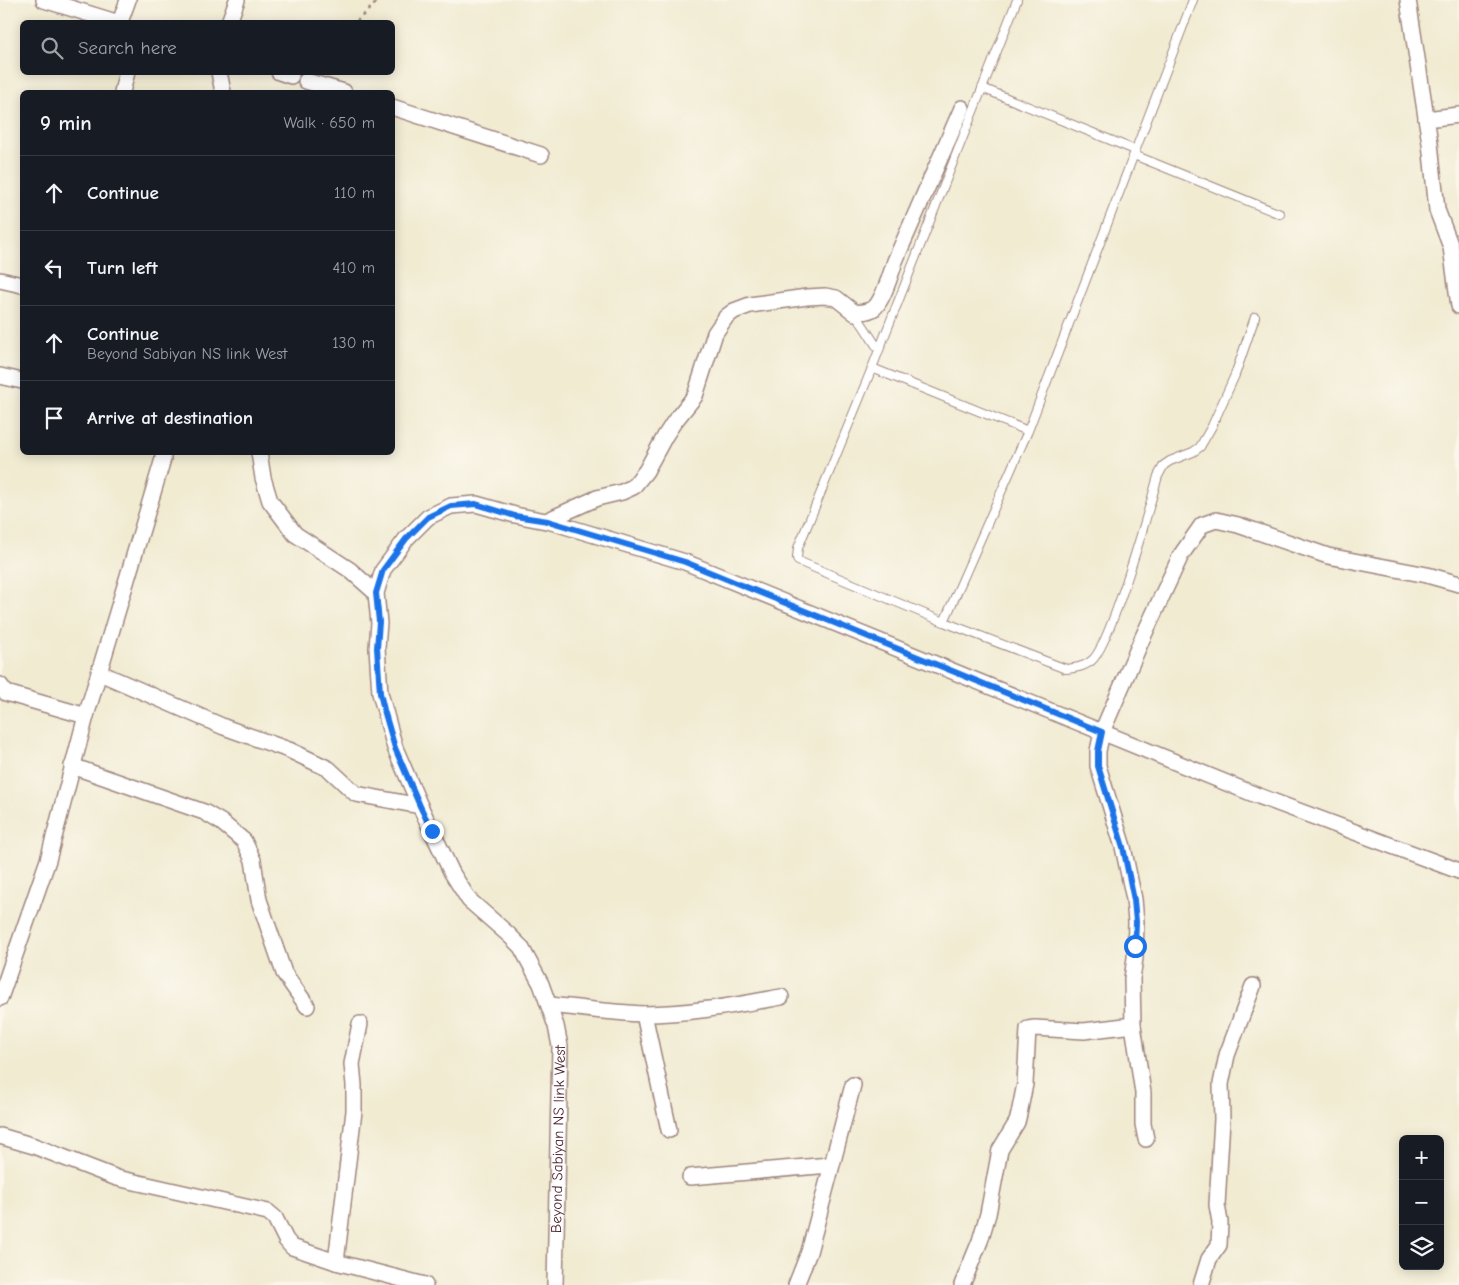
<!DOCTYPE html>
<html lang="en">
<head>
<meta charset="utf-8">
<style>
	body { margin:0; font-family:"Comic Neue",sans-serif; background:#242831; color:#f1f3f6 }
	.controls { position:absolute; right:15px; bottom:15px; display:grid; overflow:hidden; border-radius:8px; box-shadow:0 2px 12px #0003 }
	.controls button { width:45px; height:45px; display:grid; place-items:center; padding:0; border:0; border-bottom:1px solid #363941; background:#171b24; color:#f1f3f6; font:25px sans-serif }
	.stop { position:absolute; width:15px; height:15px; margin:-11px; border:4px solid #1a73e8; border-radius:50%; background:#fff }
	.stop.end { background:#1a73e8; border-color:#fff; box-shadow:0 1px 5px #0008 }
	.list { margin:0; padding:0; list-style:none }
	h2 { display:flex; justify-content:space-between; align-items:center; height:65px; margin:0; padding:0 20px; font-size:21px }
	h2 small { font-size:16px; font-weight:400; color:#9ea1a6 }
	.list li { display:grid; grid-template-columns:32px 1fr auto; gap:15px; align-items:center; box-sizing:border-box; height:75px; padding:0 20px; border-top:1px solid #363941 }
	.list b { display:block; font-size:19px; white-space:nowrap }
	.list p { margin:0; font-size:16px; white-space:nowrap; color:#9ea1a6 }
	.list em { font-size:16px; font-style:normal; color:#9ea1a6 }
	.icon { flex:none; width:28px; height:28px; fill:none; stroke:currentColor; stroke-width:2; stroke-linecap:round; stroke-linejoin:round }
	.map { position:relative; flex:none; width:1459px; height:1285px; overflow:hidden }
	.search { position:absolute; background:#171b24; box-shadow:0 2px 12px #0003; left:20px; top:20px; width:375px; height:55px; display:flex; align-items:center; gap:12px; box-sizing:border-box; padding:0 18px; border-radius:8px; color:#9ea1a6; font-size:19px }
	.panel { position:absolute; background:#171b24; box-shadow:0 2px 12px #0003; left:20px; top:90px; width:375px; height:365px; border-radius:8px }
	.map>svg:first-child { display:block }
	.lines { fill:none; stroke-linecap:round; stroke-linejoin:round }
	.lane-casing { stroke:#9e857e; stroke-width:10 }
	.street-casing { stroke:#9e857e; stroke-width:18 }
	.path { stroke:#9e857e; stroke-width:2.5; stroke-dasharray:4 4; stroke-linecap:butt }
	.lane { stroke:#fff; stroke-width:8 }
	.street { stroke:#fff; stroke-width:15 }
	.route { stroke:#1a73e8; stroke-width:6 }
	.labels { text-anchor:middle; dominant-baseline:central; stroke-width:4; stroke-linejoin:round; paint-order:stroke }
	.street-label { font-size:15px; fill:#4a1f2b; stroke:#fbf7ec }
</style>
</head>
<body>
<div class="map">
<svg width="1459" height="1285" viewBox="0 0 1459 1285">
	<rect width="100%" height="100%" fill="#fbf7ec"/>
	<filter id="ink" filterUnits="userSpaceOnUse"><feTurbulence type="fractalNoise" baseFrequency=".02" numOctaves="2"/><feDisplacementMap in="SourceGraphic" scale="10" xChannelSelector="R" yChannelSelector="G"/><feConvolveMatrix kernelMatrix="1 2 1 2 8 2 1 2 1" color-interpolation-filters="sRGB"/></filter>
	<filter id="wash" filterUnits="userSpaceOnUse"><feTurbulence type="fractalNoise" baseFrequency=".0096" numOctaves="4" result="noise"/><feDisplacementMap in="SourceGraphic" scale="20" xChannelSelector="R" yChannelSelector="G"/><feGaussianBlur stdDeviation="1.12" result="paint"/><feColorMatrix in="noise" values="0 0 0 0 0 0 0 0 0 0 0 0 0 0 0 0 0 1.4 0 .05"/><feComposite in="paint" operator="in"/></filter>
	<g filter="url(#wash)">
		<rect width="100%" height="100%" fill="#f1ebd2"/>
	</g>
	<g filter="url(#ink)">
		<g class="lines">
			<g class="lane-casing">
				<path id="lane" d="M 1017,0 L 872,368 L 798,548 L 797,558 L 798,561 L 944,622 L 1066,669 C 1075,668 1084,667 1091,661 C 1110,648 1150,505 1158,476 L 1164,465 L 1170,461 L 1193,452 L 1200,447 L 1212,426 L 1235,375 L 1255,317
					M 982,88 L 1135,150
					M 1134,155 L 1280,214
					M 855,313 L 879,350
					M 872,368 L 1028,431
					M 944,622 L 1028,431 L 1193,0"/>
			</g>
			<g class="street-casing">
				<g id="street">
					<path d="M 44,0 L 116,22"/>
					<path d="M 1408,0 L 1430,143 L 1437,210 L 1451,247 L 1459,306"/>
					<path d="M 120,22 L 128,0"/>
					<path d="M 229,22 L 237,0"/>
					<path d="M 219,72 L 223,92"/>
					<path d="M 279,72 L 291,76"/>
					<path d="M 306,81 L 344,92"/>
					<path d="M 122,92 L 127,72"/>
					<path d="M 392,107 L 541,155"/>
					<path d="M 1426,119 L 1459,115"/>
					<path d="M 0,280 L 22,285"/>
					<path d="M 0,376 L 22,381"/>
					<path d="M 259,452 L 263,478 L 270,501 L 295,534 L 350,570 L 376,593"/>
					<path d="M 548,521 L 685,562 L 1256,795 L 1459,871"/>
					<path d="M 100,673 L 224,727 L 289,750 L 329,769 L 356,794 L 420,806"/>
					<path d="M 0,685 L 6,693 L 86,716"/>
					<path d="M 72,766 L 204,812 L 221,822 L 244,841 L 253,860 L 259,900 L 284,973 L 307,1006"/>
					<path d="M 0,998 L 48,860 L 86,716 L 163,459 L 163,452"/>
					<path d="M 549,1005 C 581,1008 612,1013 644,1014 C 690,1014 736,1005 781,997"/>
					<path d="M 644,1014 L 669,1130"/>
					<path d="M 0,1136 L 34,1146 L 117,1178 L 268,1212 L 275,1218 L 286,1240 L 292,1247 L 336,1262 L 425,1285"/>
					<path d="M 1146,1139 L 1143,1124 L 1143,1093 L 1133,1025 L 1132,979 L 1135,958 L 1136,922 L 1134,899 L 1123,847 L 1098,766 L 1098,751 L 1102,732 L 1142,639 L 1181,555 L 1202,525 L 1216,520 L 1238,525 L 1328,556 L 1427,575 L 1459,584"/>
					<path d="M 690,1177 L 830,1165"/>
					<path d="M 336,1262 L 354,1111 L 354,1085 L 352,1064 L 360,1024"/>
					<path id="s1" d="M 555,1285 L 560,1046 L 556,1026 L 541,984 L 521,947 L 509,935 L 469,900 L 452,873 L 420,806 L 395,748 L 380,693 L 377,648 L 379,623 L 376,593 L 383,570 L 406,539 L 428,517 L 451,506 L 476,504 L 515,515 L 546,521 L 597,498 L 622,492 L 633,487 L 646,471 L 665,436 L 674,422 L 695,396 L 715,333 L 726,317 L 734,311 L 750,305 L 807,297 L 825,296 L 836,298 L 855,313 C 861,312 868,312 874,308 C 882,302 892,271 895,261 L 962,108"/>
					<path d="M 796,1285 L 809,1252 L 853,1085"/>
					<path d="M 962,1285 L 980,1241 L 988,1214 L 1000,1150 L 1017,1122 L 1019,1114 L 1025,1084 L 1028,1029 L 1035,1028 L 1084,1031 L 1133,1025"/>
					<path d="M 1201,1285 L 1209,1259 L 1219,1245 L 1220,1222 L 1217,1205 L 1222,1119 L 1221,1084 L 1227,1055 L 1253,986"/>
				</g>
			</g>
			<path class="path" d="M 356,22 L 379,0"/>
			<use href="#lane" class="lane"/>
			<use href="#street" class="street"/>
		</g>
	</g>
	<g class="lines" filter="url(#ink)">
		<path class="route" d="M 432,831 L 420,806 L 395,748 L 384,710 L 380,693 L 377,648 L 379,622 L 376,593 L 383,570 L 406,539 L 428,517 L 451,506 L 476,504 L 515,516 L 548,521 L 685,562 L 1102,732 L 1098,751 L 1098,766 L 1123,847 L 1134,900 L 1136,922 L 1135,946"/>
	</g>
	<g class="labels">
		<g class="street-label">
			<text stroke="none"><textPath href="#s1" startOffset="146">Beyond Sabiyan NS link West</textPath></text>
		</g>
	</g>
</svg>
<div class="controls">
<button>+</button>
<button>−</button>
<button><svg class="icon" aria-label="layers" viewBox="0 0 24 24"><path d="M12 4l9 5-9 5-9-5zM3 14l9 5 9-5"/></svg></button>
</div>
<div class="stop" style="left:1135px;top:946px"></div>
<div class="stop end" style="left:432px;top:831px"></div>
<div class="search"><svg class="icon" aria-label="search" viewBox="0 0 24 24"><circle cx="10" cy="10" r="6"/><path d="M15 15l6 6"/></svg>Search here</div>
<section class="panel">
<h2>9 min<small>Walk · 650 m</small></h2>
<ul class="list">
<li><svg class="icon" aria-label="ahead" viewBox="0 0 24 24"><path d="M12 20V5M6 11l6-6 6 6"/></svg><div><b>Continue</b></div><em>110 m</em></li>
<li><svg class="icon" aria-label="left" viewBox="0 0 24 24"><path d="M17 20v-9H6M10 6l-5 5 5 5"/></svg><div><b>Turn left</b></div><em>410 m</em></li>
<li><svg class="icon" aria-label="ahead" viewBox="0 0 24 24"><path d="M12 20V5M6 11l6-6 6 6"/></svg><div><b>Continue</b><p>Beyond Sabiyan NS link West</p></div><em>130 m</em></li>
<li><svg class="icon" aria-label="arrive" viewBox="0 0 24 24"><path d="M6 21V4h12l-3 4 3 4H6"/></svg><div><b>Arrive at destination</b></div></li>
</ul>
</section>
</div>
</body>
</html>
